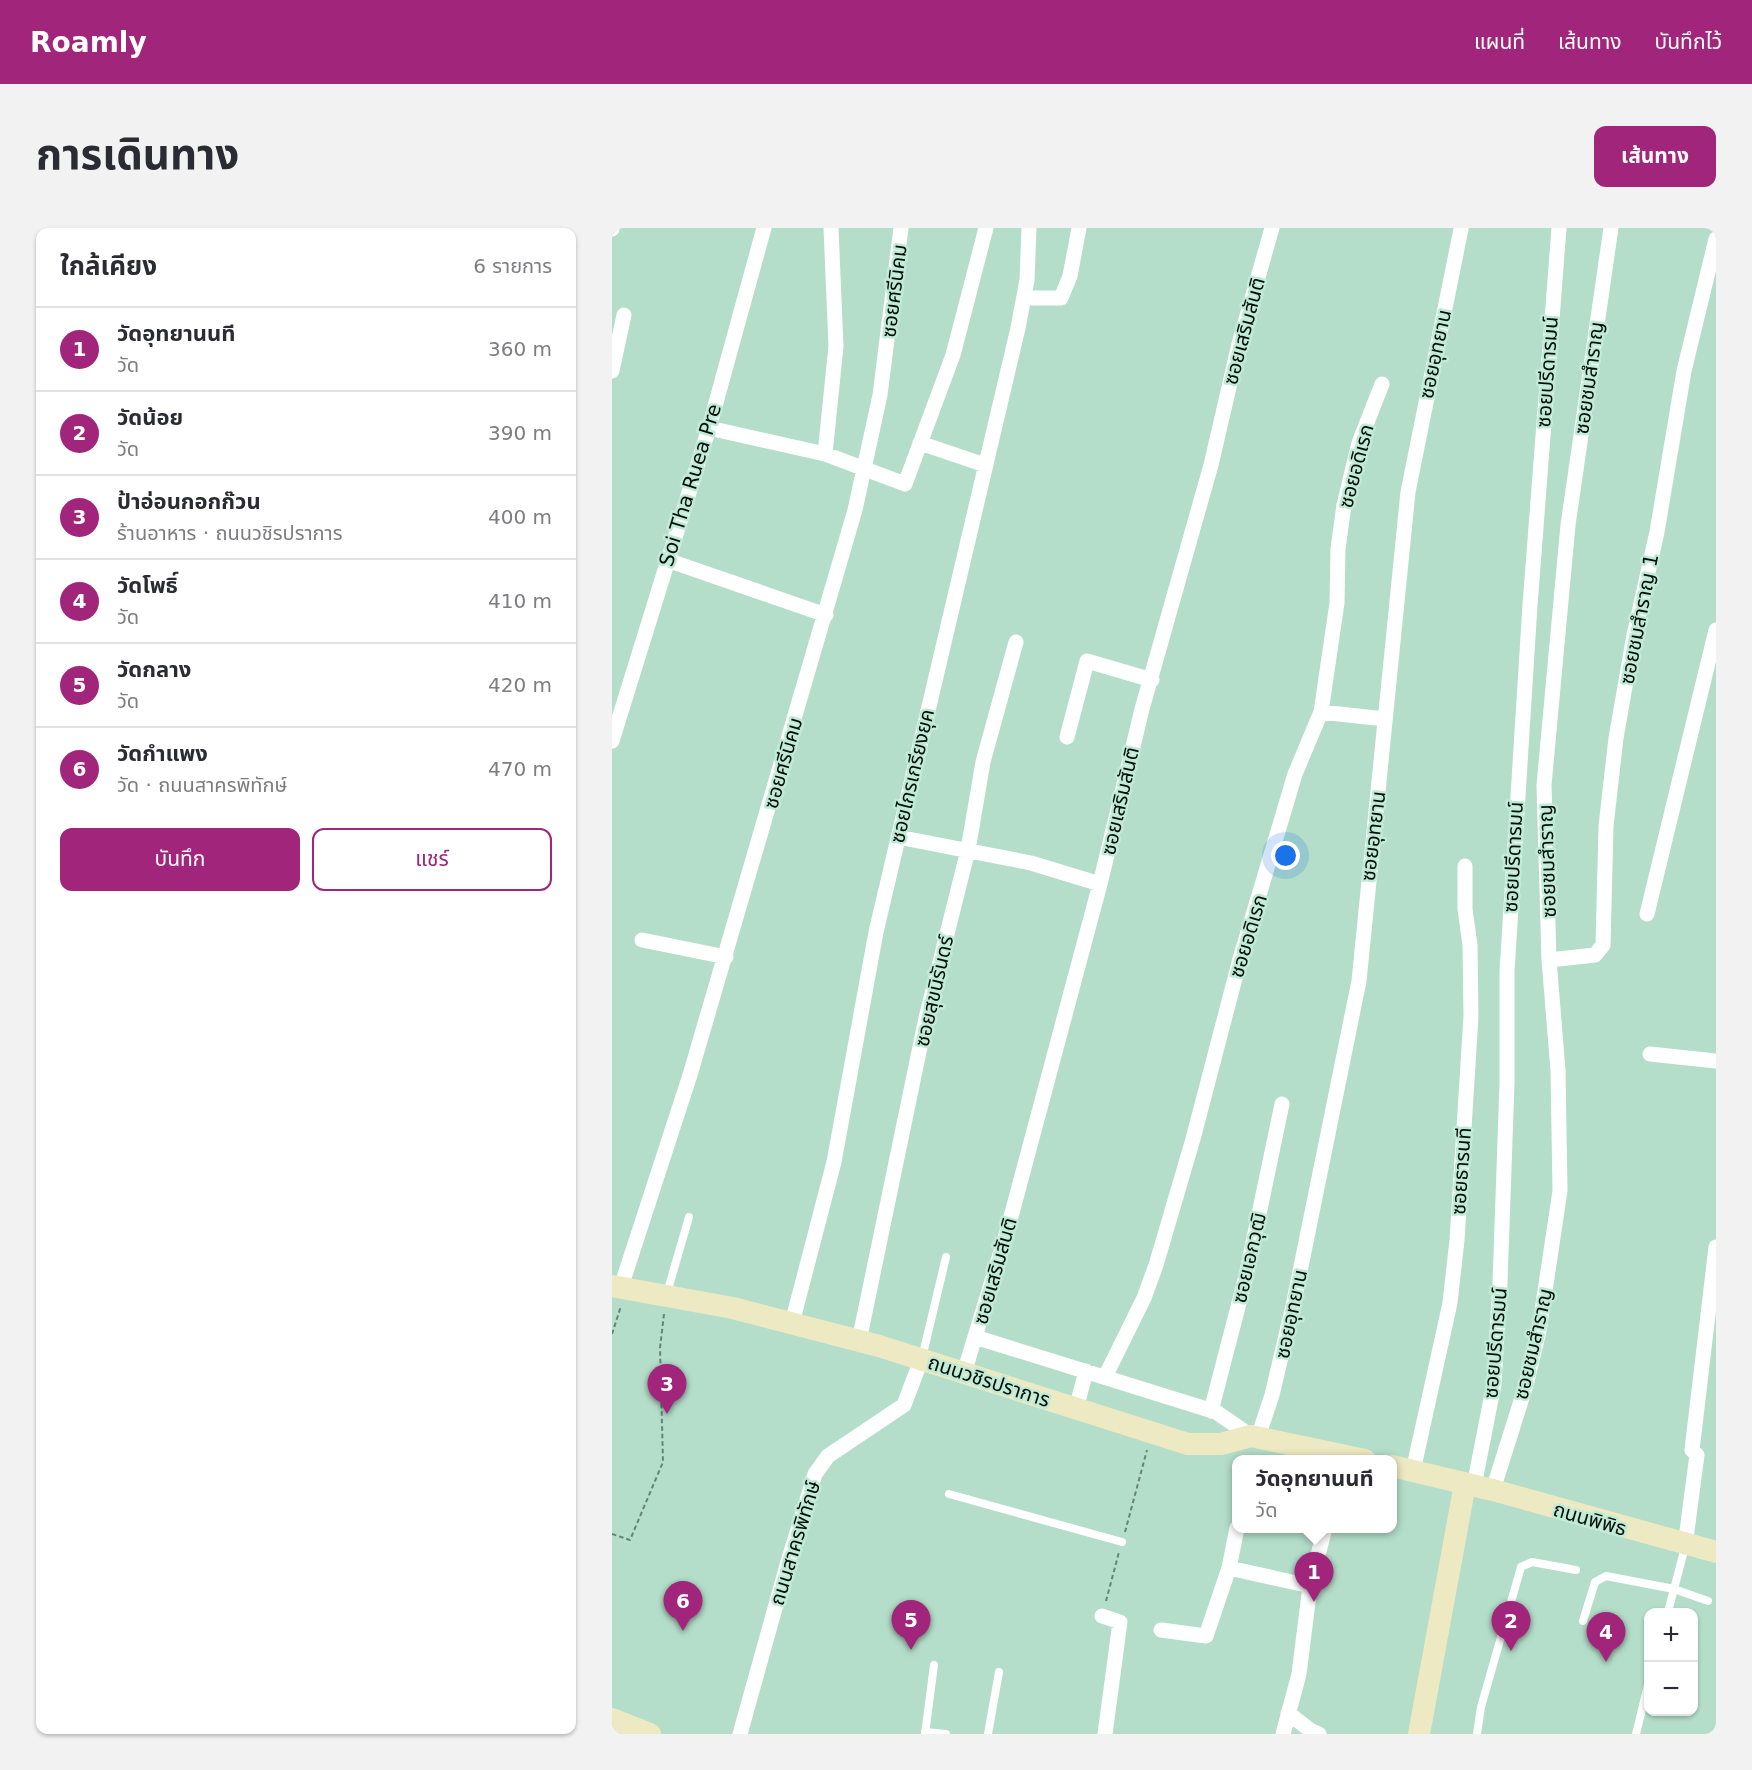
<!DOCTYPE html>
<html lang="th">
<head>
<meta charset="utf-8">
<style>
	body { margin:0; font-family:"DejaVu Sans","Noto Sans Thai",sans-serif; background:#f2f2f3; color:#2b2b33 }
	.controls { position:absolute; right:18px; bottom:18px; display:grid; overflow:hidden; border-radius:12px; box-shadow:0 2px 4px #0004 }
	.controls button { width:54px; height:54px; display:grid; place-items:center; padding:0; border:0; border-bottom:2px solid #e1e1e2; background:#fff; color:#2b2b33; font:30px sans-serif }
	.you { position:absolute; left:674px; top:628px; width:21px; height:21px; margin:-15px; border:4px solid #fff; border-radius:50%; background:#1a73e8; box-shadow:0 0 0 9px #1a73e833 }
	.badge { display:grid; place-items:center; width:39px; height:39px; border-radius:50%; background:#a1257a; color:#fff; font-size:20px; font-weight:700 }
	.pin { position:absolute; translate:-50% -50px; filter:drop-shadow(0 2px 3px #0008) }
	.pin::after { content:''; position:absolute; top:32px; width:21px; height:18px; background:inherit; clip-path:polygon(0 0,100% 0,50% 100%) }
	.popup { position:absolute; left:620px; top:1227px; width:165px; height:78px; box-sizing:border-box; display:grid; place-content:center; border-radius:12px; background:#fff; filter:drop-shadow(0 2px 4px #0005); font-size:20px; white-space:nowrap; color:#7c7c81 }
	.popup b { font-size:22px; color:#2b2b33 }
	.popup::after { content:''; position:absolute; left:50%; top:100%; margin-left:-12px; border:12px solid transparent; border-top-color:#fff }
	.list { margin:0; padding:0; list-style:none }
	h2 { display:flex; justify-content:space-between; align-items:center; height:78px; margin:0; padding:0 24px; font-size:26px }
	h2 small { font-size:20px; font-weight:400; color:#7c7c81 }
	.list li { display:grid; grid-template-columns:39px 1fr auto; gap:18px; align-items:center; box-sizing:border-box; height:84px; padding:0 24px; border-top:2px solid #e1e1e2 }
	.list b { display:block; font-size:22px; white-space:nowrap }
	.list p { margin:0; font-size:20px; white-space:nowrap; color:#7c7c81 }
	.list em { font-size:20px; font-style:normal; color:#7c7c81 }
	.actions { display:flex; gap:12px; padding:18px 24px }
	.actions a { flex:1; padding:14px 0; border:2px solid #a1257a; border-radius:12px; text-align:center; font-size:21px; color:#a1257a }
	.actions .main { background:#a1257a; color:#fff }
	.map { position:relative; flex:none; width:1104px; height:1506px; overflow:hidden; border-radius:12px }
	header { display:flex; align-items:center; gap:36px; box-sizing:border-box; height:84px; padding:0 30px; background:#a1257a; color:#fff }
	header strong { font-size:28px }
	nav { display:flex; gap:33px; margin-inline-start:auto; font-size:21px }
	.intro { display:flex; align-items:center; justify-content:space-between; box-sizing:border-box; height:144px; padding:0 36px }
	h1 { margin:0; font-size:42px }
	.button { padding:15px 27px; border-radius:12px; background:#a1257a; color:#fff; font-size:21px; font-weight:700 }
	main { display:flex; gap:36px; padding:0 36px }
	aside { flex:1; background:#fff; border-radius:12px; box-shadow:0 2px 4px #0004 }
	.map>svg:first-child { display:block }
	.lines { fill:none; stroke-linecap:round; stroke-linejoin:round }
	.path { stroke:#668475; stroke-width:2; stroke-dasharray:4.5 3; stroke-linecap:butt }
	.lane { stroke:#fff; stroke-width:8 }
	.street { stroke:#fff; stroke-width:15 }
	.secondary { stroke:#ede9c2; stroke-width:22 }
	.labels { text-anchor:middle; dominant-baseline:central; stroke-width:5; stroke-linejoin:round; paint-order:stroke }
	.street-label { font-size:20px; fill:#020f08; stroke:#c1ebd7 }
</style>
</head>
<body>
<header>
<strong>Roamly</strong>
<nav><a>แผนที่</a><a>เส้นทาง</a><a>บันทึกไว้</a></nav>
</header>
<div class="intro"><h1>การเดินทาง</h1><a class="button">เส้นทาง</a></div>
<main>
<aside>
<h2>ใกล้เคียง<small>6 รายการ</small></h2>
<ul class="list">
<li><span class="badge">1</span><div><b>วัดอุทยานนที</b><p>วัด</p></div><em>360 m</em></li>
<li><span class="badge">2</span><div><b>วัดน้อย</b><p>วัด</p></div><em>390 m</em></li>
<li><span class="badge">3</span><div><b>ป้าอ่อนกอกก๊วน</b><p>ร้านอาหาร · ถนนวชิรปราการ</p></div><em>400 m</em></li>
<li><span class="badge">4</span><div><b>วัดโพธิ์</b><p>วัด</p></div><em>410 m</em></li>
<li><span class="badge">5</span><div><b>วัดกลาง</b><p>วัด</p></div><em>420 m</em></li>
<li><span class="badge">6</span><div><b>วัดกำแพง</b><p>วัด · ถนนสาครพิทักษ์</p></div><em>470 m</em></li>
</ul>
<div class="actions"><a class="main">บันทึก</a><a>แชร์</a></div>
</aside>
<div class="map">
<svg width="1104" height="1506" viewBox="0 0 1104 1506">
	<rect width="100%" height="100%" fill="#b4deca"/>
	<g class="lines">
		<path class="path" d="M 0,1106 L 9,1078
			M 513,1304 L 535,1222
			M 0,1306 L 18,1312 L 51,1234 L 48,1120 L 52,1086
			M 494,1373 L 507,1324"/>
		<path class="lane" d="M 55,1065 L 77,989
			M 310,1130 L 334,1029
			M 337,1266 L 510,1314
			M 1056,1384 L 1073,1319
			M 971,1393 L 983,1354 L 994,1348 L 1062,1361 L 1096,1373
			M 313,1504 L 334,1506
			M 313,1506 L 322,1437
			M 376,1506 L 387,1444
			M 865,1506 L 869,1479 L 909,1339 L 920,1334 L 964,1342
			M 1024,1506 L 1036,1457"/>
		<path class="street" d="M 0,1 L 0,0
			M 412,70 L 449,70 L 458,48 L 467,0
			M 0,143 L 12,87
			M 97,200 L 213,226 L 293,256 L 341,127 L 374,0
			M 308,215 L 373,237
			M 213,226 L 224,118 L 219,0
			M 55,332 L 214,387
			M 709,484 L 773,491
			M 455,509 L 475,433 L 540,452
			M 0,513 L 97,200 L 152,0
			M 286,609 L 419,635 L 488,656
			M 1035,686 L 1104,402
			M 30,712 L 114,729
			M 937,732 L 983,727 L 991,717 L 994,598 L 1004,510 L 1022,407 L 1045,304 L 1072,143 L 1104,11
			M 1038,826 L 1104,833
			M 9,1059 L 78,847 L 243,282 L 268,167 L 289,0
			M 180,1095 L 222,934 L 264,704 L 406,100 L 415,52 L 417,0
			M 363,1109 L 604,1184 L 639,1208
			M 247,1113 L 314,790 L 356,622 L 371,534 L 404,414
			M 352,1145 L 396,1000 L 488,656 L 530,481 L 599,237 L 627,116 L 660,0
			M 493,1149 L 532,1070 L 544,1037 L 581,911 L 628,731 L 683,546 L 709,484 L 725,375 L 726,321 L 732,277 L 747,215 L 770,156
			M 464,1181 L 474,1143
			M 599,1183 L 634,1048 L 670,876
			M 646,1209 L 660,1167 L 681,1078 L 747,753 L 796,264 L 849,1
			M 801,1243 L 838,1075 L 845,1012 L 859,788 L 858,717 L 853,681 L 853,638
			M 862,1258 L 882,1156 L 888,1055 L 895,855 L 895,743 L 918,377 L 947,0
			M 881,1262 L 914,1157 L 927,1103 L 948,963 L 946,842 L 937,732 L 932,557 L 956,297 L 999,0
			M 1073,1318 L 1085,1227 L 1080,1222 L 1104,1019
			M 617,1340 L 698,1358
			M 490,1388 L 508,1394 L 493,1506
			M 549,1402 L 594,1408 L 617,1340 L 625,1300
			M 676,1485 L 698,1502 L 707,1506
			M 128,1506 L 175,1337 L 203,1246 L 216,1228 L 292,1177 L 309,1132
			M 671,1506 L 687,1446 L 698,1358 L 713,1300"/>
		<path class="secondary" d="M 0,1058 L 121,1080 L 267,1118 L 576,1216 L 609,1216 L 639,1208 L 753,1232
			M 780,1238 L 881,1262 L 1104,1324
			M 0,1491 L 38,1506
			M 807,1506 L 853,1256"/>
	</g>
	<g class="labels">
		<g class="street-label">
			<text transform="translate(282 63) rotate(-83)">ซอยศรีนิคม</text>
			<text transform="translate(632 103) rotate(-75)">ซอยเสริมสันติ</text>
			<text transform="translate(823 126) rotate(-78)">ซอยอุทยาน</text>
			<text transform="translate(935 144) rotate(-86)">ซอยปรีดารมน์</text>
			<text transform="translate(977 150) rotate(-82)">ซอยชมสำราญ</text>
			<text transform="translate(744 238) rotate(-75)">ซอยอดิเรก</text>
			<text transform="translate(78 257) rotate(-73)">Soi Tha Ruea Pre</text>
			<text transform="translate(1027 391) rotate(-79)">ซอยชมสำราญ 1</text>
			<text transform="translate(171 535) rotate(-74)">ซอยศรีนิคม</text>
			<text transform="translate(300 548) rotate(-77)">ซอยไกรเกรียงยุค</text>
			<text transform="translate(508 573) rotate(-77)">ซอยเสริมสันติ</text>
			<text transform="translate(761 608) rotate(-83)">ซอยอุทยาน</text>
			<text transform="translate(901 629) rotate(-87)">ซอยปรีดารมน์</text>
			<text transform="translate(935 633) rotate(-92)">ซอยชมสำราญ</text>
			<text transform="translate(636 708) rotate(-73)">ซอยอดิเรก</text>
			<text transform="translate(322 763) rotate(-77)">ซอยสุขนิรันดร์</text>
			<text transform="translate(849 943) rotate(-86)">ซอยธารนที</text>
			<text transform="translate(637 1030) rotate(-77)">ซอยเอกวุฒิ</text>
			<text transform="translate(383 1043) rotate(-74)">ซอยเสริมสันติ</text>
			<text transform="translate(679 1086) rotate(-78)">ซอยอุทยาน</text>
			<text transform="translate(883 1115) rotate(-85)">ซอยปรีดารมน์</text>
			<text transform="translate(921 1116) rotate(-77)">ซอยชมสำราญ</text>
			<text transform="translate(377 1153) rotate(18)">ถนนวชิรปราการ</text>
			<text transform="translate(978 1291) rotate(16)">ถนนพิพิธ</text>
			<text transform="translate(183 1315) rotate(-73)">ถนนสาครพิทักษ์</text>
		</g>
	</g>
</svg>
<div class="controls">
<button>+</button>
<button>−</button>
</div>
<div class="you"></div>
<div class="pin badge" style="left:702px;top:1374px">1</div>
<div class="popup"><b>วัดอุทยานนที</b>วัด</div>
<div class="pin badge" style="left:899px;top:1423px">2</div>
<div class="pin badge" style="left:55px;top:1186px">3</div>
<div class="pin badge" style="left:994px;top:1434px">4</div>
<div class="pin badge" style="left:299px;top:1422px">5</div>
<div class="pin badge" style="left:71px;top:1403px">6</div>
</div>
</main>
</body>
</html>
